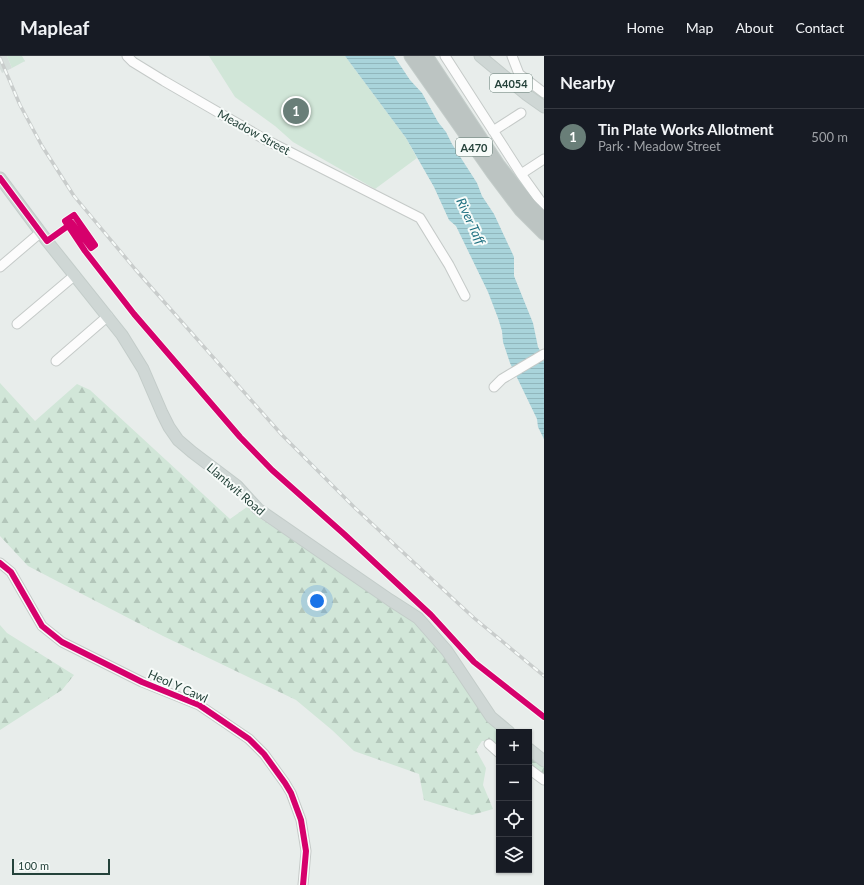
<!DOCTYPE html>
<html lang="en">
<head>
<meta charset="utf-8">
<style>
	body { margin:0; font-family:Lato,sans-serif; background:#242831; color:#f1f3f6 }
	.controls { position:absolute; right:12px; bottom:12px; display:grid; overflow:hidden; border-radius:0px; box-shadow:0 1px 3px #0004 }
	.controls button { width:36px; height:36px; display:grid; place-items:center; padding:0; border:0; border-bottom:1px solid #363941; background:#171b24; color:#f1f3f6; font:20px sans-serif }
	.scale { position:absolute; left:12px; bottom:10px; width:98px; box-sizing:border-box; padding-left:4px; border:2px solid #24423a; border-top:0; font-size:11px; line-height:14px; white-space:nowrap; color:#24423a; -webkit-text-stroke:3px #f7fbf9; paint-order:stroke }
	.you { position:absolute; left:317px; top:545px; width:14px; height:14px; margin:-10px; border:3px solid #fff; border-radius:50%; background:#1a73e8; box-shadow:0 0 0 6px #1a73e833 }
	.badge { display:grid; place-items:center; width:26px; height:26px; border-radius:50%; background:#697e78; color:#fff; font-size:13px; font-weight:700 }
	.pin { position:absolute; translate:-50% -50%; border:2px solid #fff; box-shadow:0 1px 4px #0006 }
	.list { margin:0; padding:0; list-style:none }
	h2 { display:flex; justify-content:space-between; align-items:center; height:52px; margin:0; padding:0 16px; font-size:17px }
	h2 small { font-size:13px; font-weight:400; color:#9ea1a6 }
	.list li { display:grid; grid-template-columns:26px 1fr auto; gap:12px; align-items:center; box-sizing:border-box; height:56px; padding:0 16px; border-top:1px solid #363941 }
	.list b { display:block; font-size:15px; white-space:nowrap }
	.list p { margin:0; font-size:13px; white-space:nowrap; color:#9ea1a6 }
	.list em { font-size:13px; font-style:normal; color:#9ea1a6 }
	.icon { flex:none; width:22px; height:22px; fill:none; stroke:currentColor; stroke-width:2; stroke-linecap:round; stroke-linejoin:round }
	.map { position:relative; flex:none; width:544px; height:829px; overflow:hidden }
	header { display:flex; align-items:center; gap:24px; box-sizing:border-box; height:56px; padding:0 20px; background:#171b24; border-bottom:1px solid #363941 }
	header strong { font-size:19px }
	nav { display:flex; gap:22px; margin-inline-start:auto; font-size:14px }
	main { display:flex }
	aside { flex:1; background:#171b24 }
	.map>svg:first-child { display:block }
	.built { fill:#d6dedb }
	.green { fill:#d1e6d8 }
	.forest { fill:url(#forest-firs) }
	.water { fill:url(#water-rules) }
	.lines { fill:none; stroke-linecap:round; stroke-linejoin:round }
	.minor-casing { stroke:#c5cac8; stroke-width:11 }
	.major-casing { stroke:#c3ccc9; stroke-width:13 }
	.highway-casing { stroke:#c3ccc9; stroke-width:15 }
	.minor { stroke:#fcfcfc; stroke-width:9 }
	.major { stroke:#cfd7d5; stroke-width:11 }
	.highway { stroke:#bcc4c2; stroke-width:13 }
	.rail-casing { stroke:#c9cdcc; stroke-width:3.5 }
	.rail { stroke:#f7fbf9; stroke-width:2; stroke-dasharray:6; stroke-linecap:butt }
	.cycleway-casing { stroke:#f7fbf9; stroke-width:8 }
	.cycleway { stroke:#d6006c; stroke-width:6 }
	.labels { text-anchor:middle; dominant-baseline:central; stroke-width:4; stroke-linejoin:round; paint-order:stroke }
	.shield { fill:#f7fbf9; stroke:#637a73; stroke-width:1 }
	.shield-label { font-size:11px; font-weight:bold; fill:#24423a }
	.street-label { font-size:12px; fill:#24423a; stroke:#f7fbf9 }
	.water-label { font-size:13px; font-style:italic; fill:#1c6f80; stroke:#f7fbf9 }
</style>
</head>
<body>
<header>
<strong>Mapleaf</strong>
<nav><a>Home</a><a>Map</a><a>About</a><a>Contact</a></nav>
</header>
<main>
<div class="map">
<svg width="544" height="829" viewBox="0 0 544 829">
	<defs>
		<pattern id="forest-firs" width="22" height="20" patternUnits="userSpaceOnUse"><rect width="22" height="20" fill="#d1e6d8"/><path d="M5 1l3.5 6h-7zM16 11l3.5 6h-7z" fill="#b3c6ba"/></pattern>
		<pattern id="water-rules" width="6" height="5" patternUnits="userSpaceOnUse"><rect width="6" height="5" fill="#a9d4db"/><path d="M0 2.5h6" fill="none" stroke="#91b7bd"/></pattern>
	</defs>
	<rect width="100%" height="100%" fill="#e8edeb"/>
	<path class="built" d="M 0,0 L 7,0 L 12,12 L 2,17 L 0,13 Z"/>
	<path class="green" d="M 209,0 L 345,0 L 406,82 L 417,102 L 375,133 L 293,86 L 275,70 L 235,41 Z"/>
	<path class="forest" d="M 7,0 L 22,0 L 25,5 L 12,12 Z
		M 0,327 L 35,365 L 77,328 L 90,334 L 230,463 L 247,451 L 261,463 L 309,494 L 414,566 L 441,596 L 488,664 L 503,676 L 499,676 L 499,692 L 492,685 L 482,685 L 476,694 L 486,712 L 483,729 L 493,753 L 472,759 L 424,744 L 419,718 L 354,695 L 332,674 L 296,644 L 163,580 L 28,510 L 0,480 Z
		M 0,569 L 7,577 L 74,619 L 62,634 L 0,674 Z
		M 529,699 L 544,711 L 544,721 L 529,710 Z"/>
	<path class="water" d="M 345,0 L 394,0 L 410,24 L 422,37 L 438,66 L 446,76 L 452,88 L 477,127 L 482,140 L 494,158 L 514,201 L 514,220 L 533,267 L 538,291 L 544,301 L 544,383 L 538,371 L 537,363 L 510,307 L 503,286 L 502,275 L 498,262 L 488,236 L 456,170 L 449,164 L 434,131 L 406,82 Z"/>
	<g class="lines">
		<g class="minor-casing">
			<path id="minor" d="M 127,0 L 133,6 L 164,25 L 266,84 L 420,162 L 449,209 L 465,240
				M 445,0 L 521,118 L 544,150
				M 512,0 L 519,18 L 544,37
				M 493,75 L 521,57
				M 521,118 L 544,103
				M 0,211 L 41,176
				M 17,268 L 75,219
				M 56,305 L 108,260
				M 494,331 L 502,323 L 544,298
				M 0,507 L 11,516 L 42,570 L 62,586 L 142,626 L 199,649 L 249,683 L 264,698 L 285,727 L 291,737 L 301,764 L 306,795 L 303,829
				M 489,688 L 499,697
				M 529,713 L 544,724"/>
		</g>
		<g class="major-casing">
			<path id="major" d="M 480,0 L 527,39 L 544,51
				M 0,122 L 47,185 L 122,279 L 143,313 L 162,357 L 169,371 L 178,384 L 192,396 L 237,430 L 258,453 L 390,544 L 418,562 L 447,595 L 491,661 L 509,676
				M 529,693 L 544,705"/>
		</g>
		<g class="highway-casing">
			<path id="highway" d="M 411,0 L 493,117 L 521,154 L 544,177
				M 426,0 L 498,109 L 529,148 L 544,163"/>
		</g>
		<use href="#minor" class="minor"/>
		<use href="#major" class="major"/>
		<use href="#highway" class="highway"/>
		<g class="rail-casing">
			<path id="rail" d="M 0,2 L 20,49 L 42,90 L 74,140 L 135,213 L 282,379 L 355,452 L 474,562 L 544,620"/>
		</g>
		<use href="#rail" class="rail"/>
		<g class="cycleway-casing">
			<path id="cycleway" d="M 0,122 L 47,185 L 72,167 L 91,192 L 95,189 L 74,159 L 65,165 L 85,195 L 134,258 L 240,381 L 272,414 L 344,478 L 431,559 L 474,606 L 544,661
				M 0,507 L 11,516 L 42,570 L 62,586 L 142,626 L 199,649 L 249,683 L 264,698 L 285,727 L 291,737 L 301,764 L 306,795 L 303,829"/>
		</g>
		<use href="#cycleway" class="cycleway"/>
	</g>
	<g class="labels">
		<g class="shield">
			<rect x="490" y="18" width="42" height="18" rx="3"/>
			<rect x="456" y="82" width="36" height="18" rx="3"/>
		</g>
		<g class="shield-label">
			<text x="511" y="27">A4054</text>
			<text x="474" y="91">A470</text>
		</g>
		<g class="street-label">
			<text transform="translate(254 76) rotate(29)">Meadow Street</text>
			<text transform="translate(236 433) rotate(41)">Llantwit Road</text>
			<text transform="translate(178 630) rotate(24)">Heol Y Cawl</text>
		</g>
		<g class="water-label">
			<text transform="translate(471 165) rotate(65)">River Taff</text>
		</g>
	</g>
</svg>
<div class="controls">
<button>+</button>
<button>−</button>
<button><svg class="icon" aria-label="locate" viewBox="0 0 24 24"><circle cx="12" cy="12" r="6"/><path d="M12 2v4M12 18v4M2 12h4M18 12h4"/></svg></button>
<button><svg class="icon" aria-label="layers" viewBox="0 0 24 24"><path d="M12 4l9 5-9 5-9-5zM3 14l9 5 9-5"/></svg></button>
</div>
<div class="scale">100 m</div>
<div class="you"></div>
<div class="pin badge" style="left:296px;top:55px">1</div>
</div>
<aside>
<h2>Nearby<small></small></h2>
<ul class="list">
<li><span class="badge">1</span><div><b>Tin Plate Works Allotment</b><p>Park · Meadow Street</p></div><em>500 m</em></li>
</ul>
</aside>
</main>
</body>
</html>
